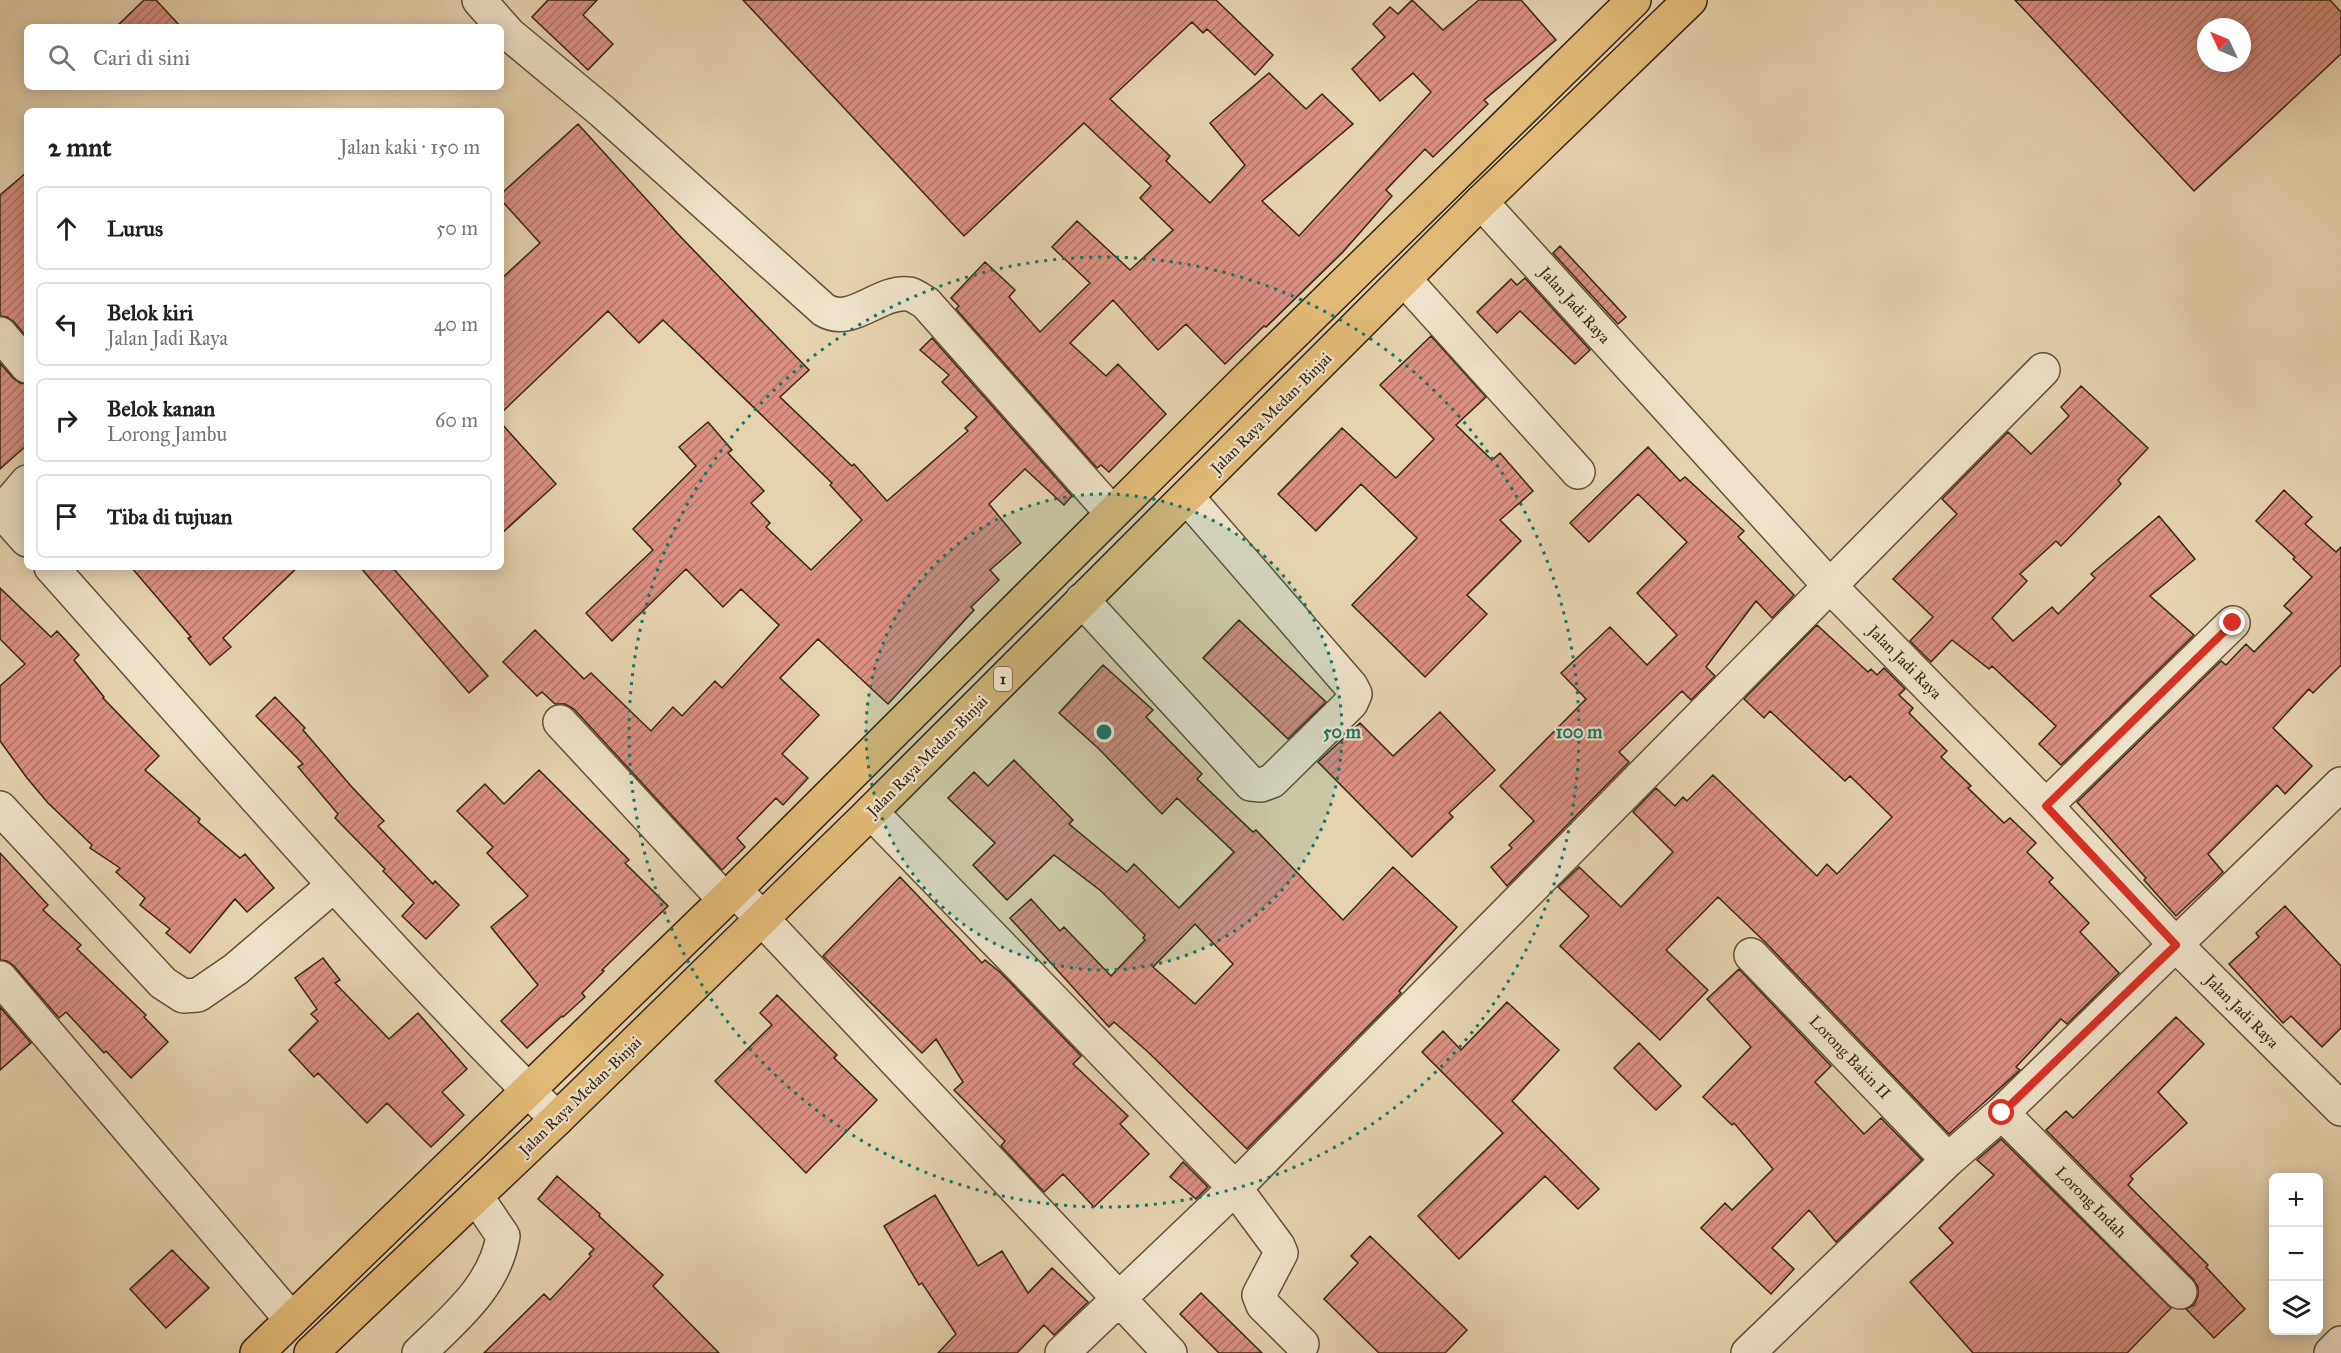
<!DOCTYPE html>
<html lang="id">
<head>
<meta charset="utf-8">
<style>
	body { margin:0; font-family:"IM FELL Great Primer",serif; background:#f2f2f2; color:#202124 }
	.controls { position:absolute; right:18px; bottom:18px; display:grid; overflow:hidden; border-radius:9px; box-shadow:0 3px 15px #0003 }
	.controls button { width:54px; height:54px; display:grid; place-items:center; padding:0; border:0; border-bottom:2px solid #e0e0e0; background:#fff; color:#202124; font:30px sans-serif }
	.compass { position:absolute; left:2197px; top:18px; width:54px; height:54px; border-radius:50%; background:#fff; box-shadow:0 3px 15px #0003; rotate:314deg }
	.stop { position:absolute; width:18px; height:18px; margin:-14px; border:4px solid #d93025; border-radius:50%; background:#fff }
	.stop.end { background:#d93025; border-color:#fff; box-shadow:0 2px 6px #0008 }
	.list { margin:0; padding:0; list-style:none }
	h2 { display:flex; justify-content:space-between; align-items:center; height:78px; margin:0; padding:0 24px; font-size:26px }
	h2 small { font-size:20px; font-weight:400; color:#757577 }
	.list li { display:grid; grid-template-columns:39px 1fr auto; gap:18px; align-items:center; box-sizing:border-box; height:84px; margin:0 12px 12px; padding:0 12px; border:2px solid #e0e0e0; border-radius:9px }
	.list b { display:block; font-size:22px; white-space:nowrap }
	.list p { margin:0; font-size:20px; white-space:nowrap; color:#757577 }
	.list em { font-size:20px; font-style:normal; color:#757577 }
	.icon { flex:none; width:33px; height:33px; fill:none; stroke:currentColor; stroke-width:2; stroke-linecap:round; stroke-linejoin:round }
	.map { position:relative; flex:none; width:2341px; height:1353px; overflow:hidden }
	.search { position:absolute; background:#fff; box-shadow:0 3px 15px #0003; left:24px; top:24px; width:480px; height:66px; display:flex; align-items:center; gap:15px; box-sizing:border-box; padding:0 21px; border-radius:9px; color:#757577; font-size:22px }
	.panel { position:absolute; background:#fff; box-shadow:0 3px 15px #0003; left:24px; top:108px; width:480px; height:462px; border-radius:9px }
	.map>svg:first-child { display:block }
	.building { fill:url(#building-hatch); stroke:#362615; stroke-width:1.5; fill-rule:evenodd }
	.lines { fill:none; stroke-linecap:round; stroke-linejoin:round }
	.minor-casing { stroke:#62513b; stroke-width:36 }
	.highway-casing { stroke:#362615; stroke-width:36 }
	.minor { stroke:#eee2ca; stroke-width:33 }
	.highway { stroke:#e2ba77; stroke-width:33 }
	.route { stroke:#d93025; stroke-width:8 }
	.ring { fill:none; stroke:#0f766e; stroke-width:3; stroke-dasharray:3 6 }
	.labels { text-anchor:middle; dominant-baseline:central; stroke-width:4.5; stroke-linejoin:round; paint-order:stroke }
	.shield { fill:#eee2ca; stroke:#6d5e4b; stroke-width:1.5 }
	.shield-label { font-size:15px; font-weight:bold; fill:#362615 }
	.street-label { font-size:16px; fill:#362615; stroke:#eee2ca }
	.centre { fill:#0f766e; stroke:#eee2ca; stroke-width:3 }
	.ring-label { font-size:18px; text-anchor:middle; font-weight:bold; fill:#0f766e; stroke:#eee2ca; stroke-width:4.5; stroke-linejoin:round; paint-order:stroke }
</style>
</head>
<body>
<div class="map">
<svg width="2341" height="1353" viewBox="0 0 2341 1353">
	<defs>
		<pattern id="building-hatch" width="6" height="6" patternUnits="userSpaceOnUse" patternTransform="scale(1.5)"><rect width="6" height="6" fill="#db8f83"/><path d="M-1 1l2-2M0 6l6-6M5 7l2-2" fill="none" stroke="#b2756a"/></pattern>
	</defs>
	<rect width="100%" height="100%" fill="#e5d3ae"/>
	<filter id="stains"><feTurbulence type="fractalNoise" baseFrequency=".00333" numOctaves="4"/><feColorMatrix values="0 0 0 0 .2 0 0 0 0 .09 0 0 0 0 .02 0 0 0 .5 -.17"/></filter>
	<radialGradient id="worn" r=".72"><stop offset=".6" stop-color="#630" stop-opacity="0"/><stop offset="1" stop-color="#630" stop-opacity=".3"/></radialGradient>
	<path class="building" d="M 144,0 L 156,0 L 181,27 L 116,27 Z
		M 548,0 L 597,0 L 583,15 L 613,44 L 588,70 L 532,17 Z
		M 743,0 L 1216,0 L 1273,55 L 1255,75 L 1207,29 L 1203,33 L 1192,22 L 1110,99 L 1170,156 L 1166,161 L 1210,203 L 1245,165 L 1210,123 L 1269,73 L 1306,109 L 1322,94 L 1353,124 L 1262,201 L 1299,236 L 1431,92 L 1413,73 L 1380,101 L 1352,69 L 1385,37 L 1373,24 L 1390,7 L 1398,14 L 1412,0 L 1443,30 L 1479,0 L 1521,0 L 1556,40 L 1484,100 L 1488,104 L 1433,157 L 1425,149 L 1386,190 L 1392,196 L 1343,252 L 1266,327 L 1264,326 L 1225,364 L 1186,324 L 1158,350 L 1113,300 L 1070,343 L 1106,376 L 1118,364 L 1166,414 L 1109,472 L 1101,465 L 1097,468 L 956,309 L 959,306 L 951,298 L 985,262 L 1015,290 L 1009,297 L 1040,332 L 1090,283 L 1052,247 L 1077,221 L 1130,270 L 1173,230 L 1140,198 L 1151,186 L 1084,123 L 964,236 Z
		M 2015,0 L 2330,0 L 2341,12 L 2341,54 L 2194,191 ZM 2206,27 L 2242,27 L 2242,63 L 2206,63 Z
		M 578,124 L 677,233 L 809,370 L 780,397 L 852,466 L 854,464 L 887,501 L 968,431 L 965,428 L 977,417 L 942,382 L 949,375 L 920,350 L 932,338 L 1072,496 L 1064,505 L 1025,469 L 989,504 L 1021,543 L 990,570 L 999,580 L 971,607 L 974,610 L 888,704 L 818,639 L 780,678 L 819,715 L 782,754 L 808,778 L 783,805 L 776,798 L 737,838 L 745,847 L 722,870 L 574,709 L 565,704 L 555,704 L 542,692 L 537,696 L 503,662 L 535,630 L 584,679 L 591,673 L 651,731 L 673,707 L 682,716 L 715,681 L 722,688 L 779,625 L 741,589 L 723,607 L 686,569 L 612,641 L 586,613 L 653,550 L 633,529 L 696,466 L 679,447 L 708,422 L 732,450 L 728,453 L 764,491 L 751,503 L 770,523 L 766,527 L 811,570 L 862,520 L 830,485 L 832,483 L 663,320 L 639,343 L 608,311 L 501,413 L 501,279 L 540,243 L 501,200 L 501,194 Z
		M 27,172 L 27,337 L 14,322 L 7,317 L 0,316 L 0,195 Z
		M 1560,246 L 1626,317 L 1618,324 L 1553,253 Z
		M 1525,278 L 1590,350 L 1575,364 L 1520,311 L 1497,333 L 1477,312 L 1511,279 L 1517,285 Z
		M 1431,336 L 1486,397 L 1456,425 L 1492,460 L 1500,453 L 1533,491 L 1500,520 L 1521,541 L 1467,595 L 1487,614 L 1425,677 L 1352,605 L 1417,538 L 1361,484 L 1316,531 L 1278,494 L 1342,428 L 1396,478 L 1434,439 L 1380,385 Z
		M 0,363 L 13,378 L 20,383 L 27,384 L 27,445 L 0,469 Z
		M 2081,386 L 2148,448 L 2118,480 L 2121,484 L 2061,546 L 2056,541 L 2020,574 L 2027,581 L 1992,618 L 2013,641 L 2052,607 L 2058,614 L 2095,578 L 2091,574 L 2159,516 L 2195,559 L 2150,596 L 2194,635 L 2061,765 L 2039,744 L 2056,726 L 1992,666 L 1989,669 L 1952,640 L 1931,662 L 1910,641 L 1933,617 L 1893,579 L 1957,514 L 1942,499 L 2008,432 L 2031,454 L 2069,416 L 2061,407 Z
		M 501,423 L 556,484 L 501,534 Z
		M 1648,447 L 1680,481 L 1685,477 L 1744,531 L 1738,537 L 1794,595 L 1772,618 L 1756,601 L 1706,667 L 1715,676 L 1691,700 L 1682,691 L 1619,752 L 1629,762 L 1507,886 L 1491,867 L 1512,848 L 1509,845 L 1534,821 L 1500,786 L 1586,699 L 1561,673 L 1610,627 L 1647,665 L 1677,635 L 1637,593 L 1687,542 L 1638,494 L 1589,542 L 1570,523 Z
		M 2284,490 L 2312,517 L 2305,524 L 2336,552 L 2341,547 L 2341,665 L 2313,693 L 2309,689 L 2273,728 L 2312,766 L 2285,794 L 2277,785 L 2208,854 L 2223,872 L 2176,916 L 2144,880 L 2146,878 L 2077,802 L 2221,661 L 2226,665 L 2246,644 L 2254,652 L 2292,613 L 2284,606 L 2312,577 L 2293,559 L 2295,557 L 2256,521 Z
		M 131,567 L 298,567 L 223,638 L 231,647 L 210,665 L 188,638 L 191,637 Z
		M 360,567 L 392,567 L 488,676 L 469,693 Z
		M 0,588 L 51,637 L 57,631 L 79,655 L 74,660 L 104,697 L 103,698 L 159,756 L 145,770 L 200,819 L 198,822 L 240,858 L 245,854 L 274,888 L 247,912 L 235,899 L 190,953 L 166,933 L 170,929 L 140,905 L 145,898 L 116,872 L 120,868 L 90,848 L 92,845 L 48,803 L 27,778 L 0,741 L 0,686 L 25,664 L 0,639 Z
		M 1239,620 L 1326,702 L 1288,739 L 1203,658 Z
		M 1817,625 L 1868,672 L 1871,669 L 1877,675 L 1884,668 L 1905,689 L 1899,695 L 1913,708 L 1909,713 L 1947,751 L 1941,757 L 1971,786 L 1968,788 L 2004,823 L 2010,818 L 2036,843 L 2027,852 L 2053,878 L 2049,882 L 2089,923 L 2080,932 L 2119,973 L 2067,1024 L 2061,1019 L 2016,1067 L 2020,1070 L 1949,1134 L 1765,942 L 1718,897 L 1666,950 L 1708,990 L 1660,1040 L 1560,946 L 1589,916 L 1558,887 L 1579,867 L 1621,907 L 1673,852 L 1633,812 L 1656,788 L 1675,806 L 1683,797 L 1687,801 L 1713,775 L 1817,876 L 1827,864 L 1837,874 L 1892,817 L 1850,776 L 1845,781 L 1770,711 L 1764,718 L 1744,699 Z
		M 1103,665 L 1153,710 L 1146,717 L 1202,774 L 1197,779 L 1253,832 L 1256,830 L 1343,920 L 1393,867 L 1457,927 L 1399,991 L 1401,993 L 1247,1149 L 1148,1052 L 1114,1022 L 1109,1027 L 1010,918 L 1031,899 L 1060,931 L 1064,927 L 1111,976 L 1145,940 L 1143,938 L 1145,935 L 1101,891 L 1054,855 L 1007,900 L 973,865 L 995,843 L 948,798 L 974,772 L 988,786 L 1014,760 L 1073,820 L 1069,824 L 1127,872 L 1134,864 L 1179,908 L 1234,852 L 1177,798 L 1162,814 L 1098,748 L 1059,713 ZM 1195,924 L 1233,964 L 1195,1004 L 1153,967 Z
		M 275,697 L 305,728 L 303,730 L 351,786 L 384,821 L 378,826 L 433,884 L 435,881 L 459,905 L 426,939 L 402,916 L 414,903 L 383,871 L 385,869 L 335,818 L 338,814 L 298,767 L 303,764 L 256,716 Z
		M 1440,712 L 1495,770 L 1449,813 L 1453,817 L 1412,857 L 1318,762 L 1360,723 L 1393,756 Z
		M 539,770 L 629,860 L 625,863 L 668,906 L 602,970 L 604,971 L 582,993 L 585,997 L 563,1017 L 562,1016 L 527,1048 L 501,1021 L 538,985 L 491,927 L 528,896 L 487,853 L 493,847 L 457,811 L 485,784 L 504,804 Z
		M 0,853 L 48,905 L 43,910 L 81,945 L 77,949 L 146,1015 L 144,1017 L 168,1042 L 131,1078 L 106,1051 L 104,1053 L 66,1012 L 59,1018 L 14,966 L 7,961 L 0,960 Z
		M 900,877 L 982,963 L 985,960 L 1001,973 L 1081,1056 L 1073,1064 L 1128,1116 L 1120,1124 L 1149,1154 L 1094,1207 L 1063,1174 L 1044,1192 L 1001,1146 L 1005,1141 L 954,1090 L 963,1082 L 936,1039 L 922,1053 L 823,956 Z
		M 2285,906 L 2341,966 L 2341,1028 L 2322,1047 L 2291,1016 L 2283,1023 L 2229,964 L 2259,937 L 2256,933 Z
		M 323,958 L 340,980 L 335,983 L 389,1039 L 418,1013 L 467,1069 L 442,1092 L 464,1115 L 431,1147 L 387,1103 L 367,1123 L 318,1073 L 314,1077 L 289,1050 L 318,1021 L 311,1014 L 317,1009 L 295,978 Z
		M 1739,969 L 1831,1066 L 1815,1082 L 1864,1134 L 1881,1118 L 1922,1160 L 1836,1242 L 1809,1210 L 1772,1248 L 1794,1269 L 1771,1294 L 1701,1228 L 1725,1203 L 1732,1210 L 1773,1169 L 1734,1123 L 1732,1125 L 1703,1097 L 1751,1047 L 1707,999 Z
		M 777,995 L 837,1055 L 834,1058 L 877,1100 L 806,1173 L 715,1081 L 772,1025 L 760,1013 Z
		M 1507,1002 L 1559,1050 L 1512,1101 L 1599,1189 L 1578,1209 L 1545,1176 L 1459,1259 L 1418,1216 L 1503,1133 L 1422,1052 L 1443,1031 L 1461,1050 Z
		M 0,1007 L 31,1043 L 0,1070 Z
		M 2176,1017 L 2204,1044 L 2158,1092 L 2187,1123 L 2130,1176 L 2133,1179 L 2128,1185 L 2208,1265 L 2206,1267 L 2245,1309 L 2214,1338 L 2186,1309 L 2194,1305 L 2198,1296 L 2198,1287 L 2193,1279 L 2046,1130 L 2066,1111 L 2073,1118 Z
		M 1639,1043 L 1681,1086 L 1656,1110 L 1614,1068 Z
		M 2001,1139 L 2171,1308 L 2127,1353 L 1973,1353 L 1910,1282 L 1953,1243 L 1939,1228 L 1994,1175 L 1977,1160 Z
		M 1183,1162 L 1208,1187 L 1196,1199 L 1170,1177 Z
		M 557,1176 L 600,1214 L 599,1216 L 663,1275 L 653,1286 L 719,1353 L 484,1353 L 544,1294 L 550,1300 L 591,1256 L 589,1254 L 594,1249 L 538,1199 Z
		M 935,1195 L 978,1266 L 1002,1251 L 1028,1293 L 1052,1268 L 1088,1302 L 1054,1335 L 1044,1325 L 1017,1353 L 938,1353 L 956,1334 L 922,1283 L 919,1285 L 884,1226 Z
		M 1370,1236 L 1467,1330 L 1445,1353 L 1379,1353 L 1324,1299 L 1358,1263 L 1351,1256 Z
		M 172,1250 L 209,1288 L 166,1328 L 130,1289 Z
		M 1201,1293 L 1262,1353 L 1219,1353 L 1180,1314 Z"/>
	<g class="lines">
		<g class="minor-casing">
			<path id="minor" d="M 479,0 L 509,34 L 603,112 L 824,310 C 852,327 879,290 909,294 C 914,295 921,300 926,303 L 1112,513
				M 1481,202 L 1829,585 L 2046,806 L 2176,945 L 2341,1109
				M 1405,280 L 1578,472
				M 0,334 L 27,366
				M 2,512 L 27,540
				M 0,514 L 27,482
				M 51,567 C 217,753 380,944 557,1119
				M 1082,600 L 1251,784 L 1261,785 L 1272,781 L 1351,703 L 1355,694 L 1351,686 L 1187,497
				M 560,722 L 725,900
				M 2046,806 L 2233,623
				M 0,808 L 163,983 L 183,996 L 198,995 L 236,969 L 334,885
				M 871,812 L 1235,1188 L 1278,1246 L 1281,1253 L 1259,1295 L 1263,1305 L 1302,1344
				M 735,890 L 1170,1353
				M 1751,955 L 1948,1160
				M 0,978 L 291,1319
				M 2002,1113 L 2180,1292
				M 419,1353 C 454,1319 495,1286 503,1236 L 476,1196
				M 1062,1353 L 1235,1188 L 2043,370
				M 1748,1353 L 1948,1160 L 2002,1113 L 2341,784
				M 2331,1353 L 2341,1343"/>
		</g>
		<g class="highway-casing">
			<path id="highway" d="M 257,1353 L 735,890 L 1247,379 L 1634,0
				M 311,1353 L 557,1119 L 871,812 L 1481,202 L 1690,0"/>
		</g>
		<use href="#minor" class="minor"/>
		<use href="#highway" class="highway"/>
	</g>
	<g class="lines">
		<path class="route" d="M 2002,1113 L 2176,945 L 2046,806 L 2233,623"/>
	</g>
	<circle cx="1104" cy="732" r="238" fill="#0f766e" fill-opacity=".12"/>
	<g class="ring">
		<circle cx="1104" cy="732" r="238"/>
		<circle cx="1104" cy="732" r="475"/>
	</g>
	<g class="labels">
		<rect class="shield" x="994" y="667" width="18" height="24" rx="4.5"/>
		<g class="shield-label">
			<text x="1003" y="679">1</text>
		</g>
		<g class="street-label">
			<text transform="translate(1575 305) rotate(48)">Jalan Jadi Raya</text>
			<text transform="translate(1271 413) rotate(-45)">Jalan Raya Medan-Binjai</text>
			<text transform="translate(1905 662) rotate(45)">Jalan Jadi Raya</text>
			<text transform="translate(927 756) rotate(-45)">Jalan Raya Medan-Binjai</text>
			<text transform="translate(2242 1011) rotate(45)">Jalan Jadi Raya</text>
			<text transform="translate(1850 1057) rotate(46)">Lorong Bakin II</text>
			<text transform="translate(580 1096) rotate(-44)">Jalan Raya Medan-Binjai</text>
			<text transform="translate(2091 1202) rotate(45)">Lorong Indah</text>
		</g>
	</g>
	<circle cx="1104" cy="732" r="9" class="centre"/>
	<g class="ring-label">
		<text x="1342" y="738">50 m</text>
		<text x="1579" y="738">100 m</text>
	</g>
	<rect width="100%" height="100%" filter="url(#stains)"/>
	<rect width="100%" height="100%" fill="url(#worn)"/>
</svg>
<div class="controls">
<button>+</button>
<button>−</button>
<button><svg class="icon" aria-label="layers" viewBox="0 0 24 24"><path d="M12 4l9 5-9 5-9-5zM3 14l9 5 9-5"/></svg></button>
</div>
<svg class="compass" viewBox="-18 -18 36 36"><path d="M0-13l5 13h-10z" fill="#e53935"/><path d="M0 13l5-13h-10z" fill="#757577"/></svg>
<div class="stop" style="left:2002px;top:1113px"></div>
<div class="stop end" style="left:2233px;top:623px"></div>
<div class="search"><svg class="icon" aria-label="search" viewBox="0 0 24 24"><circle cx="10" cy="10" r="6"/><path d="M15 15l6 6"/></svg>Cari di sini</div>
<section class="panel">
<h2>2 mnt<small>Jalan kaki · 150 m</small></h2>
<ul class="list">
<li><svg class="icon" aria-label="ahead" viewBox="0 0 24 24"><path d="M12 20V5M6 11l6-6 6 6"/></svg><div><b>Lurus</b></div><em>50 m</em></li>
<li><svg class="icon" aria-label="left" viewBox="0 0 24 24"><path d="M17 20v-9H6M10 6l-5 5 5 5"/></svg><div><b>Belok kiri</b><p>Jalan Jadi Raya</p></div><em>40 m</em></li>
<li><svg class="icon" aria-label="right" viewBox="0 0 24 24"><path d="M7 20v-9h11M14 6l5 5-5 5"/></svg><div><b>Belok kanan</b><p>Lorong Jambu</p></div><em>60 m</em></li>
<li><svg class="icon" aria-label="arrive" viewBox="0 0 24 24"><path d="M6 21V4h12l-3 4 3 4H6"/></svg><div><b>Tiba di tujuan</b></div></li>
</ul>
</section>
</div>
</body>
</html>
